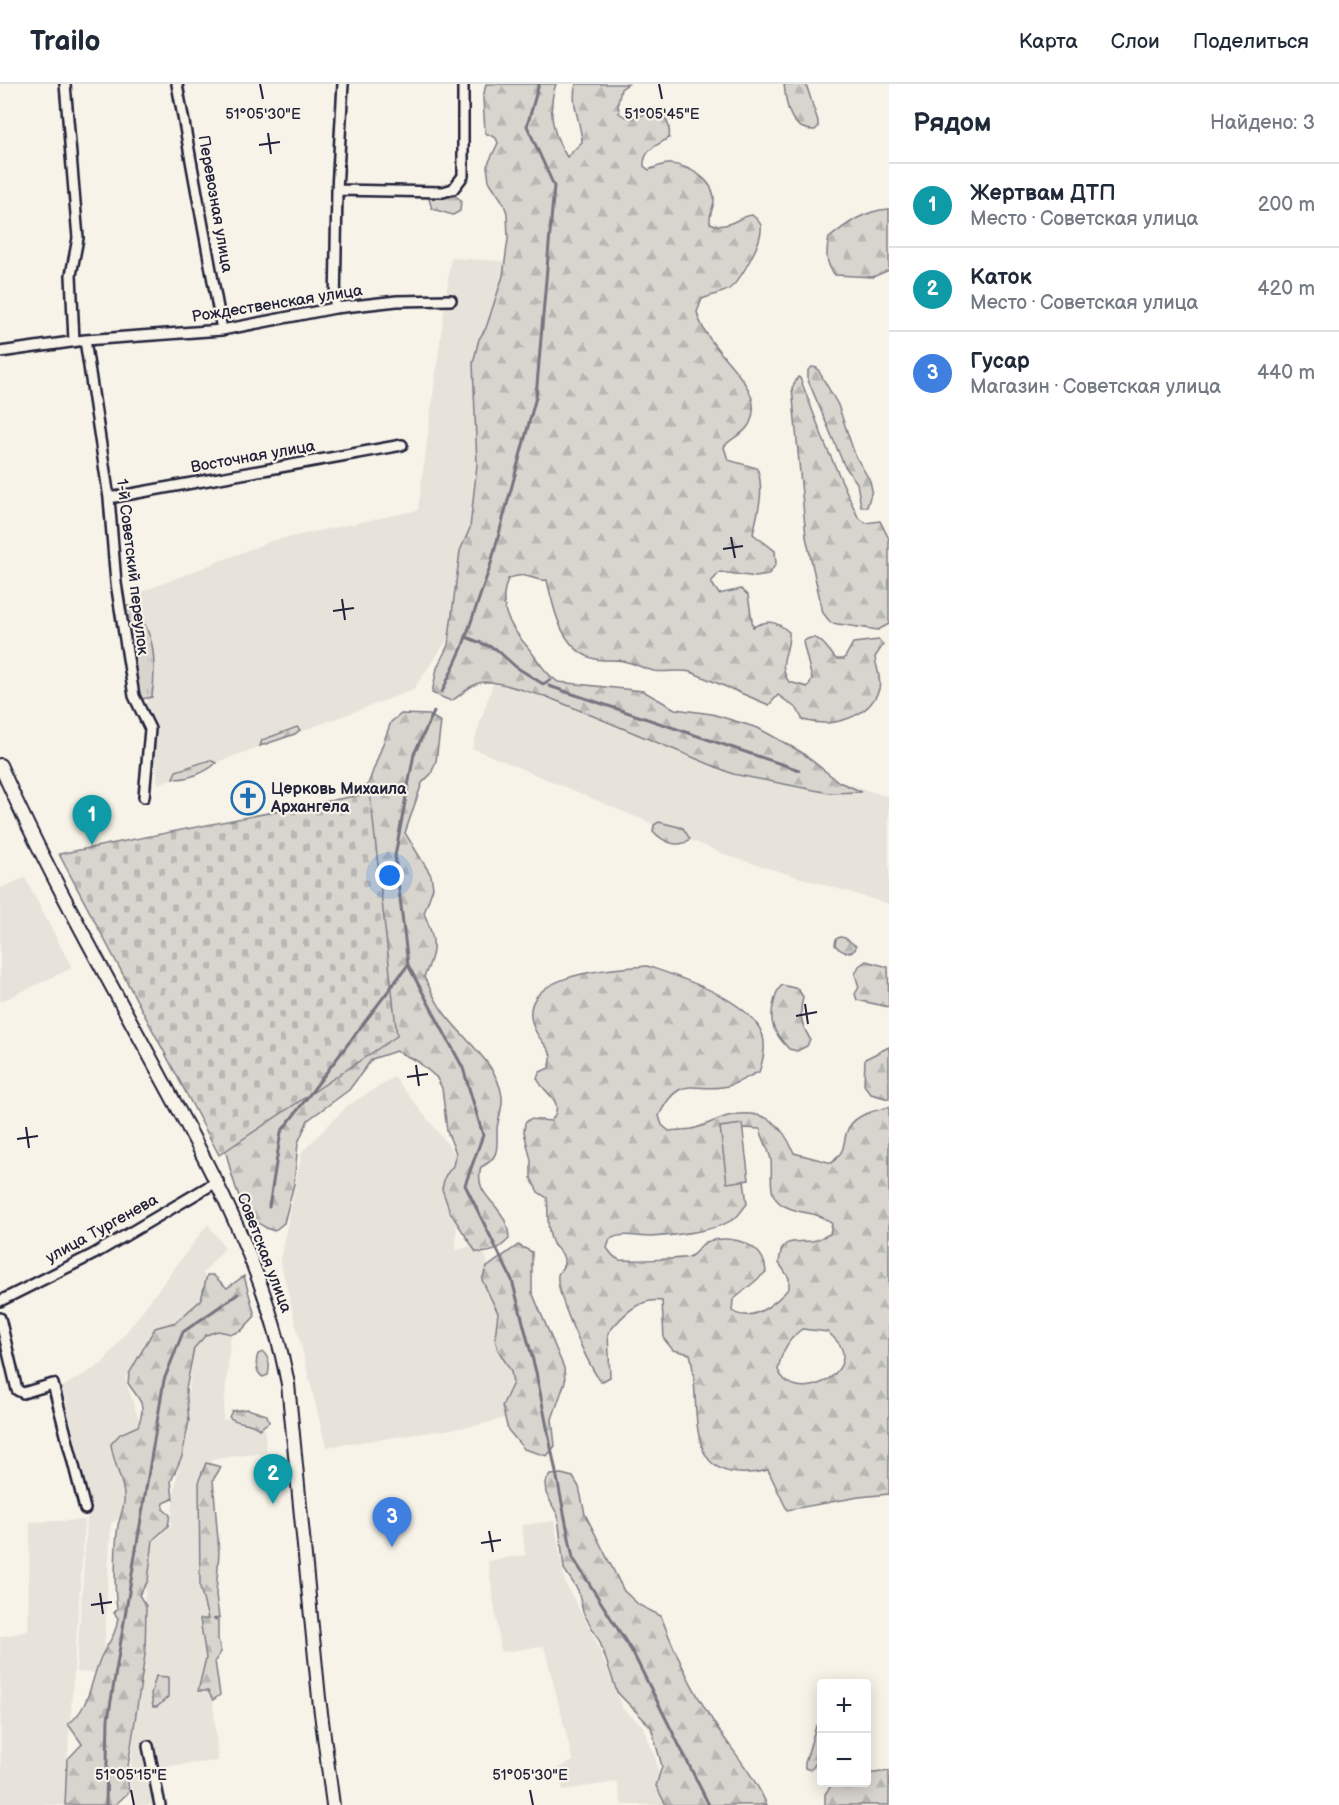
<!DOCTYPE html>
<html lang="ru">
<head>
<meta charset="utf-8">
<style>
	body { margin:0; font-family:"Balsamiq Sans",sans-serif; background:#f2f2f3; color:#1f2937 }
	.controls { position:absolute; right:18px; bottom:18px; display:grid; overflow:hidden; border-radius:6px; box-shadow:0 3px 15px #0003 }
	.controls button { width:54px; height:54px; display:grid; place-items:center; padding:0; border:0; border-bottom:2px solid #e0e1e3; background:#fff; color:#1f2937; font:30px sans-serif }
	.you { position:absolute; left:390px; top:792px; width:21px; height:21px; margin:-15px; border:4px solid #fff; border-radius:50%; background:#1a73e8; box-shadow:0 0 0 9px #1a73e833 }
	.badge { display:grid; place-items:center; width:39px; height:39px; border-radius:50%; background:#1a73e8; color:#fff; font-size:20px; font-weight:700 }
	.pin { position:absolute; translate:-50% -50px; filter:drop-shadow(0 2px 3px #0008) }
	.pin::after { content:''; position:absolute; top:32px; width:21px; height:18px; background:inherit; clip-path:polygon(0 0,100% 0,50% 100%) }
	.list { margin:0; padding:0; list-style:none }
	h2 { display:flex; justify-content:space-between; align-items:center; height:78px; margin:0; padding:0 24px; font-size:26px }
	h2 small { font-size:20px; font-weight:400; color:#747a83 }
	.list li { display:grid; grid-template-columns:39px 1fr auto; gap:18px; align-items:center; box-sizing:border-box; height:84px; padding:0 24px; border-top:2px solid #e0e1e3 }
	.list b { display:block; font-size:22px; white-space:nowrap }
	.list p { margin:0; font-size:20px; white-space:nowrap; color:#747a83 }
	.list em { font-size:20px; font-style:normal; color:#747a83 }
	.map { position:relative; flex:none; width:889px; height:1721px; overflow:hidden }
	header { display:flex; align-items:center; gap:36px; box-sizing:border-box; height:84px; padding:0 30px; background:#fff; border-bottom:2px solid #e0e1e3 }
	header strong { font-size:28px }
	nav { display:flex; gap:33px; margin-inline-start:auto; font-size:21px }
	main { display:flex }
	aside { flex:1; background:#fff }
	.map>svg:first-child { display:block }
	.built { fill:#e7e3db }
	.grass { fill:url(#grass-tufts); stroke:#7d7c85; stroke-width:1.5 }
	.forest { fill:url(#forest-firs); stroke:#7d7c85; stroke-width:1.5; fill-rule:evenodd }
	.cemetery { fill:url(#cemetery-stones); stroke:#7d7c85; stroke-width:1.5 }
	.pitch { fill:#d8d5cf; stroke:#7d7c85; stroke-width:1.5 }
	.lines { fill:none; stroke-linecap:round; stroke-linejoin:round }
	.stream { stroke:#76747f; stroke-width:3 }
	.minor-casing { stroke:#22223b; stroke-width:14 }
	.tertiary-casing { stroke:#22223b; stroke-width:16 }
	.minor { stroke:#f7f3e8; stroke-width:9 }
	.tertiary { stroke:#f7f3e8; stroke-width:12 }
	.ticks { fill:none; stroke:#22223b; stroke-width:2 }
	.labels { text-anchor:middle; dominant-baseline:central; stroke-width:4.5; stroke-linejoin:round; paint-order:stroke }
	.street-label { font-size:16px; fill:#22223b; stroke:#f7f3e8 }
	.poi-label { font-size:16px; font-weight:bold; fill:#22223b; stroke:#f7f3e8; text-anchor:start }
	.ticks-label { font-size:15px; text-anchor:middle; fill:#22223b; stroke:#f7f3e8; stroke-width:4.5; stroke-linejoin:round; paint-order:stroke }
</style>
</head>
<body>
<header>
<strong>Trailo</strong>
<nav><a>Карта</a><a>Слои</a><a>Поделиться</a></nav>
</header>
<main>
<div class="map">
<svg width="889" height="1721" viewBox="0 0 889 1721">
	<defs>
		<pattern id="grass-tufts" width="24" height="20" patternUnits="userSpaceOnUse" patternTransform="scale(1.5)"><rect width="24" height="20" fill="#d8d5cf"/><path d="M3 7l-1-3M5 7V3M7 7l1-3M15 17l-1-3M17 17v-4M19 17l1-3" fill="none" stroke="#b9b7b3"/></pattern>
		<pattern id="forest-firs" width="22" height="20" patternUnits="userSpaceOnUse" patternTransform="scale(1.5)"><rect width="22" height="20" fill="#d8d5cf"/><path d="M5 1l3.5 6h-7zM16 11l3.5 6h-7z" fill="#b9b7b3"/></pattern>
		<pattern id="cemetery-stones" width="16" height="16" patternUnits="userSpaceOnUse" patternTransform="scale(1.5)"><rect width="16" height="16" fill="#d8d5cf"/><path d="M2 7V4a2 2 0 0 1 4 0v3zM10 15v-3a2 2 0 0 1 4 0v3z" fill="#b9b7b3"/></pattern>
	</defs>
	<rect width="100%" height="100%" fill="#f7f3e8"/>
	<filter id="ink" filterUnits="userSpaceOnUse"><feTurbulence type="fractalNoise" baseFrequency=".0167" numOctaves="2"/><feDisplacementMap in="SourceGraphic" scale="12" xChannelSelector="R" yChannelSelector="G"/><feConvolveMatrix kernelMatrix="1 2 1 2 8 2 1 2 1" color-interpolation-filters="sRGB"/></filter>
	<g filter="url(#ink)">
		<path class="built" d="M 451,174 L 504,177 L 463,533 L 413,606 L 158,700 L 133,511 L 271,457 L 418,426 Z
			M 496,590 L 889,713 L 889,820 L 731,773 L 472,664 Z
			M 25,794 L 72,884 L 0,918 L 0,804 Z
			M 394,993 L 458,1073 L 456,1167 L 482,1158 L 526,1329 L 473,1342 L 326,1363 L 280,1176 L 302,1068 L 347,1022 Z
			M 208,1140 L 225,1164 L 203,1189 L 211,1205 L 183,1236 L 125,1294 L 142,1345 L 131,1429 L 111,1439 L 103,1589 L 76,1588 L 89,1412 L 62,1303 L 102,1280 Z
			M 231,1247 L 223,1336 L 264,1332 L 266,1369 L 211,1375 L 212,1605 L 218,1677 L 158,1683 L 162,1721 L 134,1721 L 130,1697 L 149,1462 L 170,1443 L 196,1250 Z
			M 85,1436 L 64,1721 L 1,1721 L 0,1553 L 28,1547 L 30,1438 Z
			M 554,1437 L 565,1499 L 594,1552 L 623,1625 L 643,1642 L 655,1673 L 665,1721 L 622,1721 L 617,1698 L 563,1706 L 558,1684 L 573,1677 L 544,1562 L 501,1568 L 488,1477 L 525,1471 L 522,1441 Z"/>
		<path class="grass" d="M 129,522 C 157,543 156,582 152,613 L 142,615 L 137,609 L 124,523 Z"/>
		<path class="forest" d="M 486,0 L 556,0 C 547,26 552,50 567,73 L 582,58 C 581,38 570,19 576,0 L 628,0 L 621,5 L 618,19 L 619,29 C 633,40 644,29 657,25 C 667,33 671,42 669,54 C 657,61 643,66 644,82 L 649,86 C 656,83 663,79 671,80 C 689,82 715,96 714,117 C 713,125 709,130 710,139 C 728,147 736,133 752,131 C 756,134 760,137 761,142 C 763,157 741,196 729,205 C 722,210 710,211 702,215 L 697,228 C 707,271 768,299 750,339 C 744,352 730,353 724,363 L 728,376 L 757,384 C 765,407 758,427 753,450 L 775,467 L 776,480 L 768,491 L 756,493 L 720,488 L 711,498 L 719,510 L 741,505 L 748,511 L 753,543 C 768,535 776,537 789,548 C 790,570 776,578 789,598 L 808,603 L 812,595 L 803,558 C 818,545 827,565 836,575 L 844,575 L 853,559 L 879,556 L 883,561 L 875,573 C 876,585 882,593 879,605 C 869,635 830,644 803,636 L 797,625 L 778,611 L 769,621 L 691,588 C 678,585 666,589 654,587 C 644,585 634,579 623,577 C 614,575 604,577 595,575 C 561,566 554,526 547,496 C 532,498 530,486 508,495 C 496,524 512,545 530,566 C 539,578 545,589 558,598 L 643,607 L 675,625 L 712,630 L 758,644 L 801,668 L 839,698 L 862,708 L 829,709 L 733,690 L 545,612 C 527,609 495,594 479,599 C 468,602 461,612 451,617 L 432,609 L 437,584 L 448,561 L 460,467 L 470,444 L 477,381 L 473,279 L 479,255 L 486,244 L 503,192 L 508,155 L 507,129 L 503,118 L 489,97 L 487,82 L 498,59 L 496,54 L 485,49 L 483,14 Z
			M 784,0 L 806,0 L 818,37 L 818,43 L 815,46 C 789,47 786,20 784,0 Z
			M 433,110 L 454,111 L 461,116 L 460,127 L 453,131 L 432,125 L 429,115 Z
			M 889,125 L 889,186 L 873,193 L 835,191 C 825,179 826,169 829,154 C 849,138 864,127 889,125 Z
			M 812,283 L 817,284 L 838,321 L 855,371 L 870,397 L 872,406 L 867,423 L 861,423 L 857,399 L 844,381 L 808,296 L 808,286 Z
			M 798,293 L 800,294 L 826,362 L 858,433 L 866,439 L 880,437 L 889,455 L 889,540 L 878,546 L 831,539 L 823,529 L 806,453 L 792,304 Z
			M 401,630 L 429,631 L 441,638 L 436,677 L 431,690 L 422,699 L 405,749 L 431,791 L 433,804 L 424,829 C 436,857 437,865 424,893 C 430,904 435,916 442,926 C 460,953 498,978 502,1013 C 503,1025 498,1034 497,1045 C 497,1063 500,1074 481,1083 C 472,1116 508,1118 509,1155 C 498,1166 491,1170 476,1168 L 450,1128 L 442,1105 L 445,1092 L 453,1082 L 456,1069 L 447,1047 L 442,1004 L 436,993 L 417,977 L 396,967 L 372,975 L 349,1006 L 308,1036 L 298,1059 L 294,1100 L 284,1139 L 274,1147 C 238,1136 233,1093 224,1061 L 360,722 L 391,638 Z
			M 297,643 L 300,646 L 295,650 L 260,662 L 262,656 Z
			M 210,676 L 216,679 C 207,688 185,697 173,694 L 176,687 Z
			M 659,738 L 683,744 L 690,755 C 678,766 662,757 653,747 L 654,741 Z
			M 840,853 L 845,854 L 856,862 L 855,866 C 848,871 840,867 835,861 L 836,855 Z
			M 866,877 L 888,883 L 889,923 L 857,916 L 855,910 L 859,903 L 855,890 L 859,882 Z
			M 647,882 C 679,893 752,916 763,952 C 766,965 763,976 759,988 C 749,992 738,999 728,1002 C 696,1010 680,987 659,1032 L 662,1041 L 669,1047 C 676,1046 685,1046 692,1045 C 706,1042 719,1033 733,1031 C 766,1025 783,1041 794,1069 L 832,1079 C 845,1065 842,1067 846,1050 C 851,1031 873,1027 889,1023 L 889,1410 L 859,1413 L 787,1426 L 768,1386 C 676,1407 704,1323 690,1270 L 673,1266 L 664,1255 L 662,1217 C 639,1213 622,1232 608,1249 L 610,1293 L 601,1298 C 589,1283 555,1209 558,1191 C 559,1187 564,1183 564,1179 C 565,1169 557,1166 553,1160 C 546,1146 549,1129 547,1114 L 538,1108 L 531,1094 L 531,1076 L 524,1048 L 525,1039 L 530,1035 L 551,1037 C 567,1016 544,1011 537,994 L 540,988 L 549,984 C 556,967 544,963 536,948 C 506,889 615,884 647,882 ZM 743,1044 L 760,1045 C 763,1055 769,1066 771,1076 C 773,1096 765,1115 789,1124 C 805,1131 818,1127 832,1140 L 830,1150 C 825,1152 818,1156 812,1157 C 792,1159 781,1152 779,1179 L 789,1194 L 789,1204 C 776,1219 751,1240 732,1227 L 733,1216 L 766,1188 C 765,1160 731,1149 706,1158 C 700,1161 696,1170 689,1173 C 684,1175 626,1177 620,1176 C 613,1174 611,1169 607,1164 L 610,1155 C 623,1148 636,1153 651,1153 C 672,1152 718,1147 735,1134 C 740,1131 743,1124 747,1120 L 739,1059 ZM 802,1245 L 828,1248 C 832,1252 839,1258 841,1263 C 855,1293 793,1322 778,1286 C 781,1269 788,1255 802,1245 Z
			M 782,901 L 798,905 L 803,913 C 799,930 801,940 810,955 L 807,962 L 797,967 L 789,965 C 774,949 768,939 774,918 C 776,910 777,906 782,901 Z
			M 889,963 L 889,1015 L 871,1010 L 864,1001 L 865,975 Z
			M 518,1161 L 532,1168 L 532,1208 L 564,1284 L 565,1298 L 552,1335 L 555,1362 L 547,1372 L 524,1365 L 508,1346 L 502,1322 L 513,1299 L 511,1287 L 498,1266 L 495,1254 L 498,1229 L 482,1196 L 486,1184 Z
			M 207,1191 L 213,1191 L 227,1204 L 244,1192 L 255,1232 L 241,1247 L 232,1250 L 218,1247 L 206,1251 L 194,1264 L 186,1305 L 189,1337 L 182,1372 L 171,1397 L 173,1415 L 164,1419 L 163,1425 L 170,1431 L 168,1442 L 153,1456 L 148,1497 L 139,1511 L 146,1522 L 145,1571 L 127,1689 L 129,1708 L 115,1721 L 65,1721 L 67,1676 L 82,1660 L 68,1640 C 90,1625 91,1595 101,1573 C 108,1559 116,1551 118,1534 L 114,1529 L 117,1525 C 114,1505 115,1461 118,1441 C 120,1434 123,1426 124,1418 C 126,1401 113,1380 111,1360 L 120,1350 L 138,1342 C 147,1318 140,1318 128,1299 L 129,1290 L 155,1244 L 176,1238 L 201,1216 Z
			M 263,1268 C 270,1274 270,1283 268,1291 L 263,1293 C 256,1289 255,1278 258,1270 Z
			M 247,1325 L 267,1331 L 269,1338 L 259,1345 C 250,1337 236,1340 229,1333 L 232,1327 Z
			M 206,1379 L 221,1383 L 213,1396 L 219,1468 L 216,1511 L 219,1534 L 213,1535 L 218,1536 L 218,1555 L 221,1568 L 215,1577 L 220,1611 L 213,1616 L 208,1607 L 198,1607 L 206,1574 L 200,1535 L 208,1535 L 200,1503 L 199,1396 Z
			M 561,1390 L 573,1393 L 579,1403 L 585,1430 L 624,1507 L 639,1521 L 661,1532 C 677,1575 698,1617 725,1655 C 741,1677 756,1696 767,1721 L 666,1721 L 656,1702 L 662,1682 L 651,1643 L 617,1608 L 600,1558 L 583,1528 L 578,1506 L 564,1485 L 558,1432 L 546,1409 L 545,1398 L 550,1391 Z
			M 156,1592 L 168,1593 L 168,1613 L 157,1623 L 153,1623 L 151,1610 Z
			M 816,1642 L 821,1642 C 822,1653 820,1680 810,1686 L 805,1684 L 805,1679 Z
			M 889,1687 L 889,1721 L 825,1721 L 825,1710 L 833,1699 L 866,1698 L 867,1690 Z"/>
		<path class="cemetery" d="M 370,709 L 397,952 L 219,1071 L 59,770 Z"/>
		<path class="pitch" d="M 742,1040 L 749,1096 L 727,1099 L 720,1043 Z"/>
		<g class="lines">
			<path class="stream" d="M 466,553 L 496,565 L 516,583 L 543,600 L 550,596
				M 549,602 L 799,686
				M 442,608 L 462,564 L 490,483 L 536,313 L 554,102 L 527,42 L 539,0
				M 434,628 L 414,670 L 395,772 L 408,881 L 463,984 L 483,1051 L 465,1101 L 512,1196 L 536,1288 L 573,1474 L 633,1569 L 709,1721
				M 269,1123 L 281,1048 L 408,881
				M 106,1721 L 108,1635 L 164,1296 L 183,1248 L 238,1210"/>
			<g class="minor-casing">
				<path id="minor" d="M 65,0 L 78,154 L 71,191 L 74,257
					M 177,0 L 222,246
					M 337,106 L 443,108 L 453,105 L 463,92 L 463,1
					M 335,224 L 337,106 L 343,0
					M 85,256 L 109,414 L 116,499 L 134,612 L 150,645 L 144,713
					M 0,268 L 85,256 L 222,246 L 335,224 L 397,217 L 451,216
					M 109,414 L 402,361
					M 0,1217 L 94,1170 L 218,1097
					M 0,1234 L 17,1306 L 23,1309 L 53,1300 L 85,1425
					M 148,1662 L 160,1721"/>
			</g>
			<g class="tertiary-casing">
				<path id="tertiary" d="M 0,681 C 47,788 106,891 162,995 C 215,1092 267,1189 288,1300 L 319,1614 L 333,1721"/>
			</g>
			<use href="#minor" class="minor"/>
			<use href="#tertiary" class="tertiary"/>
		</g>
	</g>
	<path class="ticks" d="M 260,0 L 263,15M 659,0 L 662,15M 268,49 L 271,70M 259,61 L 280,58M 731,453 L 735,474M 723,465 L 743,462M 342,515 L 345,536M 333,527 L 354,524M 805,920 L 808,940M 796,932 L 817,928M 416,981 L 419,1002M 407,993 L 428,990M 26,1043 L 29,1064M 17,1055 L 38,1052M 489,1447 L 493,1468M 481,1459 L 501,1456M 100,1509 L 103,1530M 91,1521 L 112,1518M 131,1706 L 134,1721M 530,1706 L 533,1721"/>
	<defs>
		<g id="church-ring" transform="scale(1.725)"><circle r="9.5" fill="#f7f3e8" stroke="#1f6fb2" stroke-width="1.5"/><path d="M-1.2-6h2.4v3.5h3.3v2.4h-3.3V6h-2.4V-.1h-3.3v-2.4h3.3Z" fill="#1f6fb2"/></g>
	</defs>
	<g fill-rule="evenodd">
		<use href="#church-ring" x="248" y="714"/>
	</g>
	<g class="labels">
		<g class="street-label">
			<text transform="translate(215 120) rotate(80)">Перевозная улица</text>
			<text transform="translate(277 220) rotate(-9)">Рождественская улица</text>
			<text transform="translate(253 373) rotate(-10)">Восточная улица</text>
			<text transform="translate(132 483) rotate(83)">1-й Советский переулок</text>
			<text transform="translate(102 1145) rotate(-29)">улица Тургенева</text>
			<text transform="translate(264 1169) rotate(69)">Советская улица</text>
		</g>
		<g class="poi-label">
			<text x="271" y="705">Церковь Михаила<tspan x="271" dy="18">Архангела</tspan></text>
		</g>
	</g>
	<g class="ticks-label">
		<text x="263" y="35">51°05'30"E</text>
		<text x="662" y="35">51°05'45"E</text>
		<text x="131" y="1696">51°05'15"E</text>
		<text x="530" y="1696">51°05'30"E</text>
	</g>
</svg>
<div class="controls">
<button>+</button>
<button>−</button>
</div>
<div class="you"></div>
<div class="pin badge" style="left:92px;top:761px;background:#0f9aa8">1</div>
<div class="pin badge" style="left:273px;top:1420px;background:#0f9aa8">2</div>
<div class="pin badge" style="left:392px;top:1463px;background:#3f7fe0">3</div>
</div>
<aside>
<h2>Рядом<small>Найдено: 3</small></h2>
<ul class="list">
<li><span class="badge" style="background:#0f9aa8">1</span><div><b>Жертвам ДТП</b><p>Место · Советская улица</p></div><em>200 m</em></li>
<li><span class="badge" style="background:#0f9aa8">2</span><div><b>Каток</b><p>Место · Советская улица</p></div><em>420 m</em></li>
<li><span class="badge" style="background:#3f7fe0">3</span><div><b>Гусар</b><p>Магазин · Советская улица</p></div><em>440 m</em></li>
</ul>
</aside>
</main>
</body>
</html>
